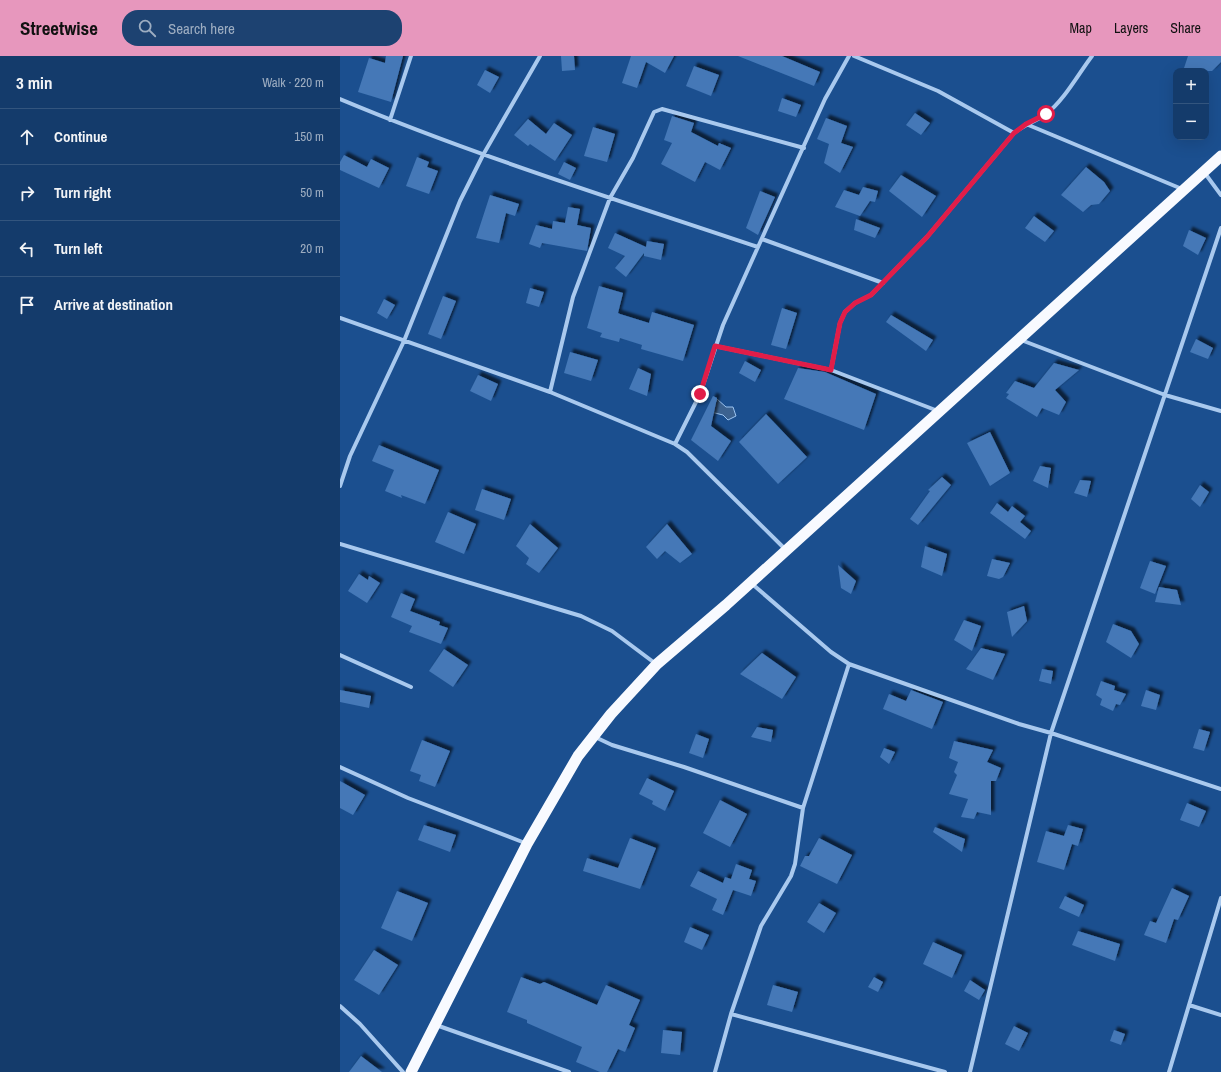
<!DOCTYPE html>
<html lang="en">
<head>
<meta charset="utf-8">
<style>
	body { margin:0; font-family:"Archivo Narrow",sans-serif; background:#1d4271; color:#f1f3f6 }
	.controls { position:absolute; right:12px; top:12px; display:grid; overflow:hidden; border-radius:8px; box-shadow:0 4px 16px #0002 }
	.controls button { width:36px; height:36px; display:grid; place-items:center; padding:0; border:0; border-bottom:1px solid #33557e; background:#143b6b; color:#f1f3f6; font:20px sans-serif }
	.stop { position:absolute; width:12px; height:12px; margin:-9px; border:3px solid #e11d48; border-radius:50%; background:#fff }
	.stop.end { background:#e11d48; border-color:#fff; box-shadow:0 1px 4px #0008 }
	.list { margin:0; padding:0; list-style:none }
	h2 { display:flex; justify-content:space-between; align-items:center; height:52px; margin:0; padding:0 16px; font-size:17px }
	h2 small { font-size:13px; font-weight:400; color:#9dadc1 }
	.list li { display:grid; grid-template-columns:26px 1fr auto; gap:12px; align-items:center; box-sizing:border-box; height:56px; padding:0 16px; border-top:1px solid #33557e }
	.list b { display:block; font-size:15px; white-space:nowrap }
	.list em { font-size:13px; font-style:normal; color:#9dadc1 }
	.icon { flex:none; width:22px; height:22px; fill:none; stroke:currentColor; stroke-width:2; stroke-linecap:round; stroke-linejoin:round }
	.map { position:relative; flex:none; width:881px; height:1016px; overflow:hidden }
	header { display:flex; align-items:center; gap:24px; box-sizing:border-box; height:56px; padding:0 20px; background:#e797bd; color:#111 }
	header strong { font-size:19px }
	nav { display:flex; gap:22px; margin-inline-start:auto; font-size:14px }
	.search { width:280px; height:36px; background:#1d4271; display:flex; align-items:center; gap:10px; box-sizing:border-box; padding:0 14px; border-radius:16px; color:#9dadc1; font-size:15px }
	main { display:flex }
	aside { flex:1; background:#143b6b }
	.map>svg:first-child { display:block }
	.water { fill:#3c6290; stroke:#9cc4f0 }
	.building { fill:#4478b7; filter:url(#shadow) }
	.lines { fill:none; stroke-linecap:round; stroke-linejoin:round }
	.minor { stroke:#a9c9ee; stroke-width:4 }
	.trunk { stroke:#f8faff; stroke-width:11 }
	.route { stroke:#e11d48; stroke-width:5 }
</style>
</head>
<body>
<header>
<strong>Streetwise</strong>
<div class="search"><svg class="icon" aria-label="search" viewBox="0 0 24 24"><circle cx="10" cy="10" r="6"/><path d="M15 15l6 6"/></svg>Search here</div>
<nav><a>Map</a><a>Layers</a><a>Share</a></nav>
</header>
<main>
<aside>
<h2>3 min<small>Walk · 220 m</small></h2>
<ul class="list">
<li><svg class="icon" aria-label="ahead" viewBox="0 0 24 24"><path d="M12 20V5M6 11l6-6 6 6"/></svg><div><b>Continue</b></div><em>150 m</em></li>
<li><svg class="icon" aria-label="right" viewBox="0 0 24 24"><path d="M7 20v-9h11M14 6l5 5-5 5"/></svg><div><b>Turn right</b></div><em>50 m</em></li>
<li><svg class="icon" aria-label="left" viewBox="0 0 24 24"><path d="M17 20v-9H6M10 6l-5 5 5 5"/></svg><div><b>Turn left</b></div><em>20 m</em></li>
<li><svg class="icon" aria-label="arrive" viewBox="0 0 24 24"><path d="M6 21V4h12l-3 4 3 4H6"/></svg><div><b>Arrive at destination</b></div></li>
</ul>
</aside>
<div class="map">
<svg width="881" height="1016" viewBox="0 0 881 1016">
	<defs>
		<filter id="shadow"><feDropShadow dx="3.5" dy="-3.5" stdDeviation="1" flood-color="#0009"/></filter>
	</defs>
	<rect width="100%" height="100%" fill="#1b4f8f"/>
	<path class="water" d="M 377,343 L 386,351 L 393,351 L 396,360 L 388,364 L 383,359 L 371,356 Z"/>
	<path class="building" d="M 46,0 L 63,0 L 51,46 L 18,36 L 29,2 L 45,7 Z
		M 221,0 L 234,0 L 235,14 L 222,15 Z
		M 291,0 L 334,0 L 325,17 L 306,6 L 297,32 L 282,27 Z
		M 398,0 L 442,0 L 480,16 L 474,30 Z
		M 848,0 L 881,0 L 881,6 L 872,15 L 843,15 Z
		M 354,10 L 379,19 L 371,40 L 346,30 Z
		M 145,14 L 159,21 L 150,37 L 137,29 Z
		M 442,42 L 461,49 L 456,61 L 438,55 Z
		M 575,57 L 590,67 L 581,79 L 566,69 Z
		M 332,60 L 354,67 L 351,76 L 378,90 L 379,87 L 391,92 L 380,114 L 365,106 L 355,126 L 321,108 L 332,87 L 324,84 Z
		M 486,62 L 507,70 L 501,87 L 513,91 L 500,117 L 484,107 L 489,88 L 477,83 Z
		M 188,63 L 206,78 L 214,67 L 232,79 L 215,105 L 190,88 L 188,90 L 174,79 Z
		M 253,71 L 275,78 L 267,106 L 244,100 Z
		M 4,99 L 27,111 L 31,103 L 49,112 L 39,132 L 0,114 L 0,106 Z
		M 77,101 L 89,106 L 87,111 L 98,115 L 89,138 L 66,130 Z
		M 224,106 L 236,112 L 230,124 L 218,118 Z
		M 746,111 L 764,126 L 770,135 L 759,148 L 751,149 L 743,156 L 721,139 Z
		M 561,119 L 596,140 L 582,161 L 549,135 Z
		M 523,131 L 538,135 L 535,146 L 530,145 L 520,160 L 495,151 L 504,134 L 519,139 Z
		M 420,135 L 435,141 L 418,179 L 406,172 Z
		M 150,139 L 179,148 L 175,160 L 166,157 L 159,187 L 136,182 Z
		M 228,151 L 240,153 L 237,169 L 251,172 L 247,195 L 202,187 L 200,192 L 189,188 L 196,169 L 212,173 L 213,165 L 225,167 Z
		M 694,160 L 714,175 L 705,186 L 685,172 Z
		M 516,163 L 540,172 L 535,182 L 514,174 Z
		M 849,174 L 866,182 L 858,199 L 843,190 Z
		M 275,177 L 306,191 L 307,185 L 324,188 L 321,204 L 304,200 L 304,197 L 286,221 L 275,212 L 285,200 L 268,192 Z
		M 259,230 L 283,237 L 278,257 L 280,258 L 309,267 L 312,256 L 354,269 L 343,305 L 301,293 L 302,289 L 280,282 L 279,286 L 260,281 L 262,277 L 247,272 Z
		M 190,232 L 204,236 L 199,251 L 186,247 Z
		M 103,240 L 116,245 L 101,283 L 88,278 Z
		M 44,243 L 55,249 L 47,263 L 37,257 Z
		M 442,252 L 457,257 L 446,293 L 431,289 Z
		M 551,259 L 593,284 L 586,295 L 546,266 Z
		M 856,283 L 873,292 L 868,303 L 850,296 Z
		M 230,296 L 258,304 L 251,325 L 224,317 Z
		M 405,305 L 421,314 L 415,326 L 399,317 Z
		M 714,307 L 739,314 L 715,334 L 726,346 L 719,359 L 702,352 L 697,361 L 666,342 L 669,338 L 666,337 L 675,325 L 694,332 Z
		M 298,312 L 311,318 L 307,340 L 289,333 Z
		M 458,312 L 485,316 L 536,338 L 524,374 L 444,343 Z
		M 138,319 L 158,328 L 151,345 L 130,335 Z
		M 373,340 L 377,342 L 371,370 L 391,385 L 378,405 L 351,384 Z
		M 426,358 L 467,401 L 438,428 L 399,386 Z
		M 650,376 L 670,417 L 650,430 L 627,387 Z
		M 39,389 L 99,414 L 85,448 L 61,439 L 62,442 L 45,435 L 54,414 L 32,405 Z
		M 700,410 L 711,412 L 708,432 L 693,425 Z
		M 602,421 L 611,429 L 578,469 L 570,463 L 590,435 L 588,434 Z
		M 740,424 L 751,425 L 747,441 L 734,437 Z
		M 860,429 L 869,436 L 860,451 L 851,443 Z
		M 142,433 L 171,443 L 164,464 L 135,454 Z
		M 657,447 L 668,456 L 672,450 L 685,460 L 680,466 L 691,475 L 685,483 L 650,457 Z
		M 108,456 L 136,468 L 124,498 L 95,486 Z
		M 190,468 L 218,492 L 199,517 L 186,508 L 189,502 L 176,490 Z
		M 327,468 L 352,498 L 340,507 L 325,495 L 317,503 L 306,491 Z
		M 585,490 L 607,498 L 602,520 L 581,511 Z
		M 652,503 L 670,507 L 663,521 L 659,523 L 647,520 Z
		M 810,505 L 826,510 L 815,538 L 800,532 Z
		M 498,509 L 516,525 L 511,538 L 501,532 Z
		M 19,518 L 28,524 L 29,520 L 40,527 L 27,547 L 8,535 Z
		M 819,531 L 837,534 L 841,549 L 815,546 Z
		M 61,537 L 75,543 L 70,555 L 100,566 L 99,569 L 108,572 L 101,588 L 69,576 L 72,570 L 51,561 Z
		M 684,550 L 687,565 L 672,581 L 667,556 Z
		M 624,564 L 641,570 L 632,595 L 614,584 Z
		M 773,568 L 791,575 L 799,588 L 791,602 L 766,586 Z
		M 641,592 L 665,598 L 653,624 L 626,613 Z
		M 104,593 L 128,609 L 113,631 L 89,615 Z
		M 422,597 L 456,621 L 442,643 L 400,618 Z
		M 702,613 L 713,615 L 711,628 L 699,625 Z
		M 761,625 L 775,630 L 774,634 L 786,638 L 780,649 L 776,648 L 773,655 L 760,649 L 762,643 L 756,639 Z
		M 0,634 L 31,640 L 29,652 L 0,646 Z
		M 571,634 L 603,646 L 592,673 L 543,653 L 549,638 L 566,645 Z
		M 806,634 L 820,639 L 816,654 L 801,650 Z
		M 417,671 L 433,674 L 431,686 L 411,681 Z
		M 859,673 L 870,676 L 864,695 L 853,692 Z
		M 356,678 L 369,683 L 363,702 L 349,697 Z
		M 82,684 L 110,695 L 95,731 L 79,725 L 81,719 L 70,715 Z
		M 614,685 L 653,694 L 647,706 L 661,712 L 656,725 L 651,725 L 651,759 L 637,756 L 634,763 L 621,761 L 628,743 L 609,738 L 617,719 L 614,716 L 618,706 L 609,702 Z
		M 544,692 L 555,696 L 549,708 L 540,701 Z
		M 307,722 L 334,735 L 325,755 L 312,748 L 313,745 L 299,738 Z
		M 0,725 L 25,739 L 13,759 L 0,752 Z
		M 380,744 L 407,758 L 390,791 L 363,777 Z
		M 847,747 L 866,755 L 859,771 L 840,764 Z
		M 84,769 L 116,779 L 110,796 L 78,784 Z
		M 728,769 L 743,773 L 738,790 L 732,788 L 724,814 L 697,806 L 706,775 L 724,780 Z
		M 595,771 L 625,783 L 622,796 L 593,776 Z
		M 290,782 L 316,792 L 300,833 L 243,815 L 247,802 L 278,812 Z
		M 479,782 L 512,799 L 497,828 L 460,810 L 465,800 L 469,800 Z
		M 396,808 L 412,814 L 409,823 L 416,825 L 411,840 L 393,834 L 383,859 L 372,854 L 377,843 L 350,830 L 358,815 L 383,827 L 385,821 L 391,823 Z
		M 832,832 L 849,840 L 838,864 L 834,863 L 826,887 L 804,879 L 810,865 L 816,867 Z
		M 57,835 L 88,847 L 72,885 L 41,872 Z
		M 725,840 L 744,849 L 739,861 L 719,852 Z
		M 479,847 L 496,857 L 484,877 L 467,866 Z
		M 350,871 L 369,879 L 362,894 L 344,886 Z
		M 738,875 L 780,888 L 775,905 L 732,889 Z
		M 593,886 L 622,899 L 612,922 L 583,908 Z
		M 34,894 L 58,909 L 39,939 L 14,924 Z
		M 181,921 L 200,928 L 204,926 L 257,949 L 266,929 L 300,944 L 289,969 L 295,972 L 285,996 L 278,993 L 267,1016 L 260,1016 L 236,1006 L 242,991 L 187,967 L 187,964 L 167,956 Z
		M 534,921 L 543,926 L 538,936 L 528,931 Z
		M 630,924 L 645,934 L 639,944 L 624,935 Z
		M 433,929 L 458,936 L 452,956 L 427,949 Z
		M 674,970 L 688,977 L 679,995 L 665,988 Z
		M 323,974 L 342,976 L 340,999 L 321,997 Z
		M 774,974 L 785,978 L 781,989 L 770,985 Z
		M 21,1000 L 42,1016 L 9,1016 Z"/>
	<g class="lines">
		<path class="minor" d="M 514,0 L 598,35 L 674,77
			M 0,43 C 136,100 278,144 418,191
			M 50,64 L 71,0
			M 686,68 L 842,133
			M 864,116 L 881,139
			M 422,183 L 543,227
			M 0,262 L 210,336 L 335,388 L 347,396 L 446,494
			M 681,284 L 825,339 L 881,355
			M 375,290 L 491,314 L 598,355
			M 491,314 L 500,267 L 505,256 L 515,247 L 531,239 L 587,181 L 674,77 C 684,69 696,65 706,58 C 723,46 739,17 752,0
			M 210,336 L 233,241 L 270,142 L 293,102 L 314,56 L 322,53 L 464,92
			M 335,388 L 360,338 L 383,269 L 418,191 L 485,43 L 509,0
			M 0,430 L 10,400 L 64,285 L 120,145 L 143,99 L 200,0
			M 0,488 L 241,560 L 272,575 L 316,608
			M 411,527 L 491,596 L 509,608 L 679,668 L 711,677 L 881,733
			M 0,599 L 71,631
			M 255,681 L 272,689 L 344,711 L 463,752
			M 0,711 L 68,742 L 185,787
			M 849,949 L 881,959
			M 0,950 L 20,968 L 63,1016
			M 391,958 L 605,1016
			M 96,969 L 229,1016
			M 375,1016 L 391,958 L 421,870 L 451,820 L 455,808 L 463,752 L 509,608
			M 630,1016 L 711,677 L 881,172
			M 829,1016 L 881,842"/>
		<path class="trunk" d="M 71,1016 L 187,788 L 238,700 L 271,658 L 317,608 L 386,549 L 881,100"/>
	</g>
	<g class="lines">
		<path class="route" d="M 360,338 L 375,290 L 491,314 L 500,267 L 505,256 L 515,247 L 531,239 L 587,181 L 674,77 L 686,68 L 706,58"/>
	</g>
</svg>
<div class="controls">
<button>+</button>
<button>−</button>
</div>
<div class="stop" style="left:706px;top:58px"></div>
<div class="stop end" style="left:360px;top:338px"></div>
</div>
</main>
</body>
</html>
